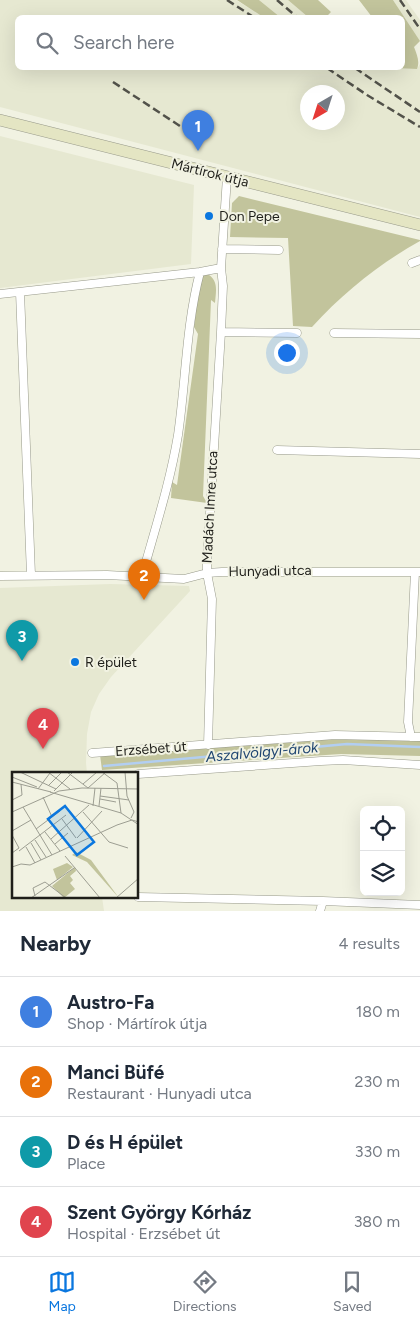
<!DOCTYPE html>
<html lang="en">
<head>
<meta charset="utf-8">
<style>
	body { margin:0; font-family:Figtree,sans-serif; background:#f6f6f7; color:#1f2937 }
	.controls { position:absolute; right:15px; bottom:15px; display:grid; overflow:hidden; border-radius:8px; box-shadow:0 5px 20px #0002 }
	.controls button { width:45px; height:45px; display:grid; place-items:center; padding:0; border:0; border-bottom:1px solid #e0e1e3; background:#fff; color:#1f2937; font:25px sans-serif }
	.compass { position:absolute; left:300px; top:85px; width:45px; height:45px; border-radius:50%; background:#fff; box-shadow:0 5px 20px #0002; rotate:219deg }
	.you { position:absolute; left:286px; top:352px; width:18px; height:18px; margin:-12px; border:4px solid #fff; border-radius:50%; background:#1a73e8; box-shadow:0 0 0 8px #1a73e833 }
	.badge { display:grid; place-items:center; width:32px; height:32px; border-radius:50%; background:#0b77df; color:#fff; font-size:16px; font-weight:700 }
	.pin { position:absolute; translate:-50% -41px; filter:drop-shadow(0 1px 2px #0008) }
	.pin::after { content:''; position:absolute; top:26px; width:18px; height:15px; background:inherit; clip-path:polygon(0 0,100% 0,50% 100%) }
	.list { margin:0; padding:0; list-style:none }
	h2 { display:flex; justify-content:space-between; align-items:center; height:65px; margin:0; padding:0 20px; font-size:21px }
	h2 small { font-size:16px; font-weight:400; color:#747a83 }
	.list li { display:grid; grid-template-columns:32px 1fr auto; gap:15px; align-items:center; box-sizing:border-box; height:70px; padding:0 20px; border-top:1px solid #e0e1e3 }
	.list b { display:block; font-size:19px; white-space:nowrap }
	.list p { margin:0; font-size:16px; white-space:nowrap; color:#747a83 }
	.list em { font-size:16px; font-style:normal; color:#747a83 }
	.icon { flex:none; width:28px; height:28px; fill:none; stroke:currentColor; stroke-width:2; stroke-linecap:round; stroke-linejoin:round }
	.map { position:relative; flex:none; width:420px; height:911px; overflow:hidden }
	.search { position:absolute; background:#fff; box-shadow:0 5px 20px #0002; left:15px; right:15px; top:15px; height:55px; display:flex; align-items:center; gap:12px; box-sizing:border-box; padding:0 18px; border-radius:8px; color:#747a83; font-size:19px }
	.sheet { height:345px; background:#fff }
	nav { display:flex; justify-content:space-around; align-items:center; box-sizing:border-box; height:70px; border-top:1px solid #e0e1e3; background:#fff; font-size:14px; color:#747a83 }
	nav a { display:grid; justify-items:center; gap:2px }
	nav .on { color:#0b77df }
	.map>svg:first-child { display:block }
	.built { fill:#e6e8d1; fill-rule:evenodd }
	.green { fill:#c2c49c }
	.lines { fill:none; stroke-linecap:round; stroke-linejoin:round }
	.stream { stroke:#b2cef1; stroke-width:2.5 }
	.street-casing { stroke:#97998a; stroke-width:9 }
	.secondary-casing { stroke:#97998a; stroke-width:12 }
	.street { stroke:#fff; stroke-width:8 }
	.secondary { stroke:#e4e5c3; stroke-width:11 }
	.rail { stroke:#52524a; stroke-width:2.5; stroke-dasharray:8 4; stroke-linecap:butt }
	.poi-dot { fill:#0b77df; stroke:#f1f2e2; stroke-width:2 }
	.labels { text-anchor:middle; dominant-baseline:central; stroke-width:4; stroke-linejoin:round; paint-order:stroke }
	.street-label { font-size:14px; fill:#1f1f1a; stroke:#f1f2e2 }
	.poi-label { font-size:14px; fill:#1f1f1a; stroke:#f1f2e2; text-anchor:start }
	.water-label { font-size:15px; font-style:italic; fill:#1f4571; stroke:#f1f2e2 }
	.inset-road { fill:none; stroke:#9d9e92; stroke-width:1 }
	.view { fill:#0b77df; fill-opacity:0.15; stroke:#0b77df; stroke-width:2.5 }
	.inset-edge { fill:none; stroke:#1f1f1a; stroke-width:2.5 }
</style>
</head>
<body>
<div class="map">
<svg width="420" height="911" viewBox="0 0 420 911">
	<rect width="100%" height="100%" fill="#f1f2e2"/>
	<path class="built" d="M 0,0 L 236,0 L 263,17 L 18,18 L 18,68 L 393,68 L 417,69 L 420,64 L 420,217 L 0,107 ZM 308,92 L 338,92 L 338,122 L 308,122 Z
		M 259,0 L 288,0 L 308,17 L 280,17 Z
		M 393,0 L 406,0 L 420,20 L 420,41 Z
		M 0,136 L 194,185 L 191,264 L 0,288 Z
		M 110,584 L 189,586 L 190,591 L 111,677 L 99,694 L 91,712 L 87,734 L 86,763 L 87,773 L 14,774 L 14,897 L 102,897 L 104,911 L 0,911 L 0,588 Z"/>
	<path class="green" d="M 237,0 L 259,0 L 280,17 L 263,17 Z
		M 288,0 L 318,0 L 331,12 L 326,17 L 308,17 Z
		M 359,0 L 393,0 L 420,41 L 414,47 C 417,55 420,61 417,69 L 393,68 L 402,68 L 402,18 L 372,17 Z
		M 239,196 L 420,240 L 420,241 C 379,264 344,292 312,327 L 293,326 L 288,238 L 230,237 L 232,203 Z
		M 206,273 C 219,280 216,290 215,303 L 211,300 L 203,496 L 207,503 L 171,498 L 172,482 L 177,485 L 198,334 L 194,327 L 200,275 Z
		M 338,736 L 420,739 L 420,756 L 341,754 L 102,770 L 100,755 Z"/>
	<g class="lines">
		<path class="stream" d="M 104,766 L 347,744 L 420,747"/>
		<g class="street-casing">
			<path id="street" d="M 222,249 L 279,250
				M 412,263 L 420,260
				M 20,292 L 31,575
				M 0,294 L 200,272
				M 221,332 L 297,333
				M 334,333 L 420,334
				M 277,450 L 420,454
				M 0,576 L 107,575 L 184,579 L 207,573 L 222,572 L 420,572
				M 142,576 C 155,529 170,483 178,435 C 186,380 186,325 200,272 L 221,268
				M 411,737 L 408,722 L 415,572
				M 208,745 L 212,599 L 207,573 L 207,563 L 221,332 L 223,286 L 221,268 L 227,177
				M 92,753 L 335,735 L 420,737
				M 138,774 L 321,761 L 343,760 L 420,765
				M 138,897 L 323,901 L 420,905
				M 320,911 L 323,901"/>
		</g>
		<g class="secondary-casing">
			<path id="secondary" d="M 0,120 L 420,225"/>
		</g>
		<use href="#street" class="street"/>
		<use href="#secondary" class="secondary"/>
		<path class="rail" d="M 227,0 L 255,18
			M 277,0 L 298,18
			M 400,0 L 420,29
			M 327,68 L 367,95 L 420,127
			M 355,68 L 420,112
			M 113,82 L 183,128"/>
	</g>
	<g class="poi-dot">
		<circle cx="209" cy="216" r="5"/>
		<circle cx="75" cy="662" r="5"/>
	</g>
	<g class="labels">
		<g class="street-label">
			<text transform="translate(210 173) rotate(14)">Mártírok útja</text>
			<text transform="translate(210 507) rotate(-87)">Madách Imre utca</text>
			<text transform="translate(270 571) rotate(-1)">Hunyadi utca</text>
			<text transform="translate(151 749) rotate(-4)">Erzsébet út</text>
		</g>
		<g class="poi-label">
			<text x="219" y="216">Don Pepe</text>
			<text x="85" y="662">R épület</text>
		</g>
		<g class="water-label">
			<text transform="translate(262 752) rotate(-5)">Aszalvölgyi-árok</text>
		</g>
	</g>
	<g transform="translate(12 772)">
		<rect width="126" height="126" fill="#f1f2e2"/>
		<path d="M 64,80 L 79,88 L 107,126 L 75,90 L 60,83 ZM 55,91 L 61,95 L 45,108 L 41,97 ZM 63,95 L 64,99 L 58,104 L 61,108 L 58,111 L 63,117 L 52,126 L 40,114 Z" fill="#c2c49c"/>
		<path class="inset-road" d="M 8,0 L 44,17M 36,0 L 58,17M 55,0 L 76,16 L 94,0M 90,0 L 105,11 L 109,41 L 127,53M 113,0 L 115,24 L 122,40 L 119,46M 0,5 L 25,15M 0,10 L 39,20M 71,12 L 85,0M 36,14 L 50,0M 26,17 L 38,1M 42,19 L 61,0M 38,20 L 109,41M 88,24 L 117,28M 31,25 L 40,45M 88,27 L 104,30M 0,28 L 10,23 L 9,12M 81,34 L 83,16M 87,34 L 89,16M 11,35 L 40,83M 0,40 L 47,19 L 70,16 L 127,17M 71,40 L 97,70 L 116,76M 50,47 L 64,66M 24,57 L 48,39M 0,59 L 19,48M 33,60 L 48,79M 0,63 L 7,76 L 0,81M 65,66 L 90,39M 39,67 L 77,33M 23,68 L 34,85M 19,71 L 29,88M 43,72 L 56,61M 14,75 L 23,91M 7,79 L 54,43M 53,84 L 88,126M 0,95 L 9,92 L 18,93 L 105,53 L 120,48 L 127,50M 23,124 L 21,116 L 33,110 L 54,126M 19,126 L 62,96M 104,126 L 127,106"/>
		<path class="view" d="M 53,34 L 82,70 L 65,83 L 36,47 Z"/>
		<rect width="126" height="126" class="inset-edge"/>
	</g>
</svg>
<div class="controls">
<button><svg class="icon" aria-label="locate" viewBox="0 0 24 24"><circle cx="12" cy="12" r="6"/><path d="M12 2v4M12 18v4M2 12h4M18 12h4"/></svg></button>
<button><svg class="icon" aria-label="layers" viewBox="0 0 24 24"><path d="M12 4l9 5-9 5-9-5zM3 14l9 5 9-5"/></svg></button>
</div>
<svg class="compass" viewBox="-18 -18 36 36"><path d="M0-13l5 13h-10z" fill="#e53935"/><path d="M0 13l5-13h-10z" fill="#747a83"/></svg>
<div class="you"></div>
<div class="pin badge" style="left:198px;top:151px;background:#3f7fe0">1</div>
<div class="pin badge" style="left:144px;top:600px;background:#e8710a">2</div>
<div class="pin badge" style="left:22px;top:661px;background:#0f9aa8">3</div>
<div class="pin badge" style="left:43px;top:749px;background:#e0444e">4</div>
<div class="search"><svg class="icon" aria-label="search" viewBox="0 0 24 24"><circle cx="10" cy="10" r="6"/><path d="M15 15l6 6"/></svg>Search here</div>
</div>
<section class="sheet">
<h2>Nearby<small>4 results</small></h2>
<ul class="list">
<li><span class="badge" style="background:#3f7fe0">1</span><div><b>Austro-Fa</b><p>Shop · Mártírok útja</p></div><em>180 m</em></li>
<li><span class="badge" style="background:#e8710a">2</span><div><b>Manci Büfé</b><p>Restaurant · Hunyadi utca</p></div><em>230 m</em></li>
<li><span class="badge" style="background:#0f9aa8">3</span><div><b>D és H épület</b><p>Place</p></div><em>330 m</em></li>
<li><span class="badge" style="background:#e0444e">4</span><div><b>Szent György Kórház</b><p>Hospital · Erzsébet út</p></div><em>380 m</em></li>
</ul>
</section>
<nav>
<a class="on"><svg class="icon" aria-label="map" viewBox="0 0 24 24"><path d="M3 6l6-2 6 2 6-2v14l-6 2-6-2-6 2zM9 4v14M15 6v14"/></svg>Map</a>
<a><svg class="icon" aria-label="directions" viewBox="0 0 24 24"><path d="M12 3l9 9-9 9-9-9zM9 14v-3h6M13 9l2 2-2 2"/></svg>Directions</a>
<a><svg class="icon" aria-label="saved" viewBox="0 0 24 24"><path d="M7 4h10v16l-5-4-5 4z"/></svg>Saved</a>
</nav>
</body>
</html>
